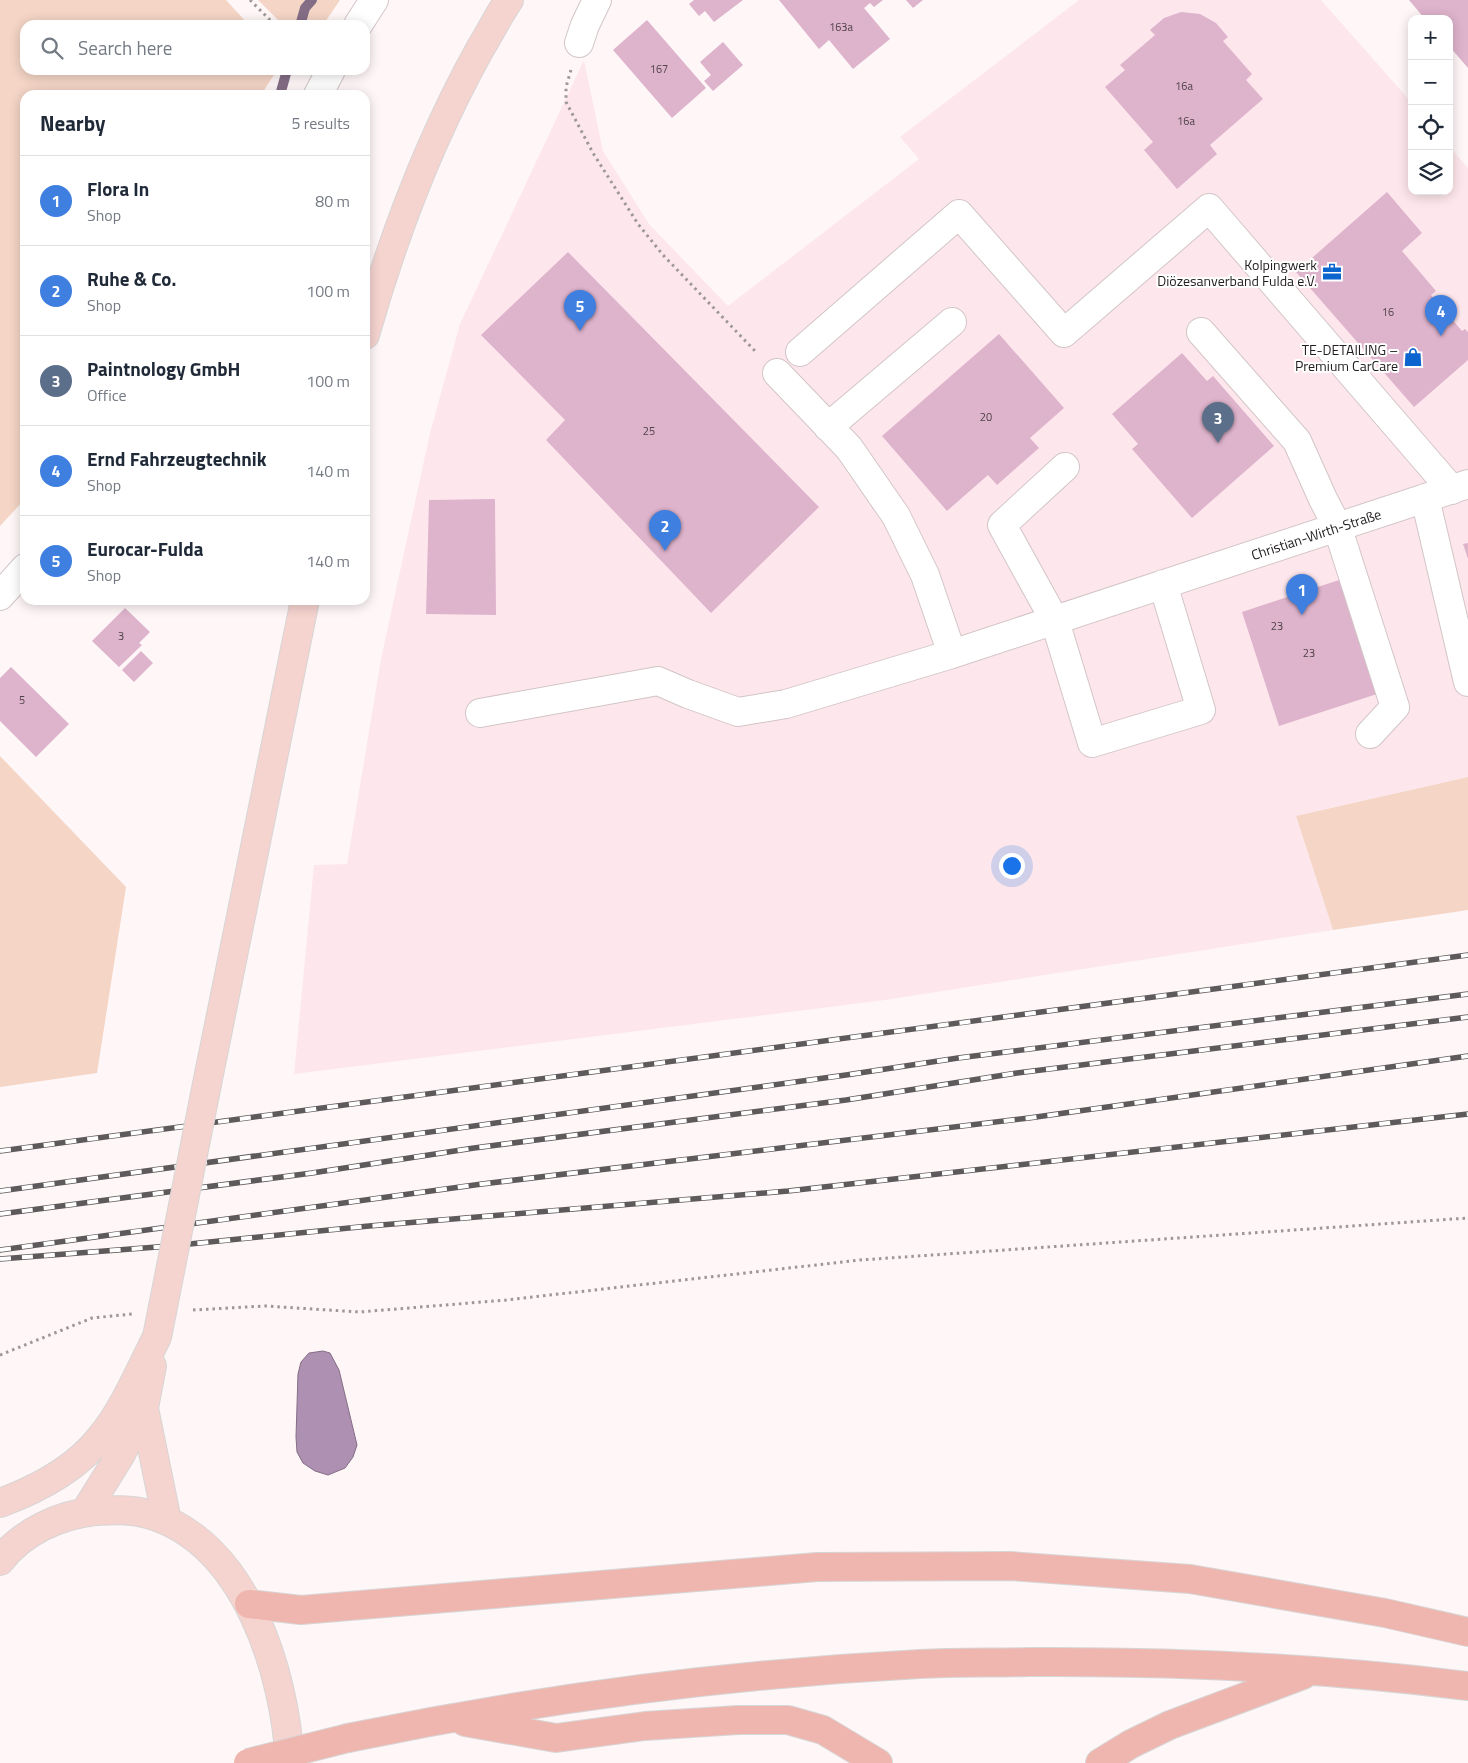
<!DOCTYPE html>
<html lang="en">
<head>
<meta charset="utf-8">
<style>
	body { margin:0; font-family:"Titillium Web",sans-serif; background:#f6f6f7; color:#1f2937 }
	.controls { position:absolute; right:15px; top:15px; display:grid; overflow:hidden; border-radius:10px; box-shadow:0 2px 12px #0003 }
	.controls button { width:45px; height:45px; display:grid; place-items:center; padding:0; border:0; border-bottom:1px solid #e0e1e3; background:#fff; color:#1f2937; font:25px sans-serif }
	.you { position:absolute; left:1011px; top:865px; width:18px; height:18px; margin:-12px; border:4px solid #fff; border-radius:50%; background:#1a73e8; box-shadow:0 0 0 8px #1a73e833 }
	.badge { display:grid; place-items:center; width:32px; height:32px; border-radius:50%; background:#0c64ce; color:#fff; font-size:16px; font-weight:700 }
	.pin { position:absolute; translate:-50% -41px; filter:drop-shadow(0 1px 2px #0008) }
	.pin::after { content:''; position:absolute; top:26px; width:18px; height:15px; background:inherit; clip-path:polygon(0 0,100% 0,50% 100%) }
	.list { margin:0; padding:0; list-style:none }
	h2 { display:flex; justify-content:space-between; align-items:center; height:65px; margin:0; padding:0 20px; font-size:21px }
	h2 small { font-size:16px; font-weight:400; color:#747a83 }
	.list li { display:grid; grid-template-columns:32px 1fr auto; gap:15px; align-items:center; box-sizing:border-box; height:90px; padding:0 20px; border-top:1px solid #e0e1e3 }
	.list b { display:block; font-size:19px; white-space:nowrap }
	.list p { margin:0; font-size:16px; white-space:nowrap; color:#747a83 }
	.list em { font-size:16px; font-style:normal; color:#747a83 }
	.icon { flex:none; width:28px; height:28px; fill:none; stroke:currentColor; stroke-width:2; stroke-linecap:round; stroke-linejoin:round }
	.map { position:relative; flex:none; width:1468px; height:1763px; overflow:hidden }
	.search { position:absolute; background:#fff; box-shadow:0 2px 12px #0003; left:20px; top:20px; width:350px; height:55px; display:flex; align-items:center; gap:12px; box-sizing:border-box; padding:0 18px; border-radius:15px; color:#747a83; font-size:19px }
	.panel { position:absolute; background:#fff; box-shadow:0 2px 12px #0003; left:20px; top:90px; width:350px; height:515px; border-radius:15px }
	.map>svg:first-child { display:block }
	.built { fill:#fee7ec }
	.green { fill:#f4d5c6 }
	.water { fill:#ae91b2; stroke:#846e86 }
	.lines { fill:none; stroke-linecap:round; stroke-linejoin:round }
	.stream { stroke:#846e86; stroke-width:10 }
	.building { fill:#deb3cc }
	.minor-casing { stroke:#d2c5c7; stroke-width:30 }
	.major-casing { stroke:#d7d6d6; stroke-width:30 }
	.highway-casing { stroke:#d7d6d6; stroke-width:30 }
	.path { stroke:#9d9798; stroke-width:3; stroke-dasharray:2.5 4; stroke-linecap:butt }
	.minor { stroke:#fff; stroke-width:28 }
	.major { stroke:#f5d3cf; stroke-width:28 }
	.highway { stroke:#efb6af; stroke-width:28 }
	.rail-casing { stroke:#5e595a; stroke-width:5.5 }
	.rail { stroke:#fff; stroke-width:4; stroke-dasharray:11; stroke-linecap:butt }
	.major-bridge-casing { stroke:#d7d6d6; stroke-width:30; stroke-linecap:butt }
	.highway-bridge-casing { stroke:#d7d6d6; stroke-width:30; stroke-linecap:butt }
	.major-bridge { stroke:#f5d3cf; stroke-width:28 }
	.highway-bridge { stroke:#efb6af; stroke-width:28 }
	.labels { text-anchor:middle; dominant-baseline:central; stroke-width:4; stroke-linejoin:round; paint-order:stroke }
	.number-label { font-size:11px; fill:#50424a }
	.poi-label { font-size:14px; fill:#211d1e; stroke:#fff; text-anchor:end }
	.street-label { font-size:14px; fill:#211d1e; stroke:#fff }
</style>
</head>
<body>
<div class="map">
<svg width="1468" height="1763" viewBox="0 0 1468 1763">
	<rect width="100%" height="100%" fill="#fef6f7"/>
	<path class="built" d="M 1079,0 L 1321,0 L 1412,103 L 1412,191 L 1449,191 L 1449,146 L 1468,168 L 1468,777 L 1296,816 L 1333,930 L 885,1000 L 294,1074 L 314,865 L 347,864 L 381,659 L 430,433 L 460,324 L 584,60 L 603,151 L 649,224 L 728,306 L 919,159 L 900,137 Z"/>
	<path class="green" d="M 0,0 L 226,0 L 249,25 L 25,25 L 25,70 L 277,70 L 261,95 L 25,95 L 25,499 L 0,526 Z
		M 258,0 L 340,0 L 323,25 L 283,25 Z
		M 0,756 L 126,887 L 97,1073 L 0,1087 Z
		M 1468,777 L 1468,910 L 1333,930 L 1296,816 Z"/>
	<path class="water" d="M 323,1351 L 330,1353 L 339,1370 L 357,1445 L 353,1457 L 345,1468 L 328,1475 L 315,1471 L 303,1463 L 297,1452 L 296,1437 L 298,1374 L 301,1362 L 309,1353 Z"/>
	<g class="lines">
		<path class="stream" d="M 301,22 L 305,8 L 312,0
			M 280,95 L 287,70"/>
	</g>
	<path class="building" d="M 694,0 L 743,0 L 714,22 L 705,11 L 699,16 L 689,4 Z
		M 779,0 L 883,0 L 874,7 L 870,3 L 864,8 L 890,39 L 853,69 L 829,40 L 819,49 Z
		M 906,0 L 923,0 L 913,8 Z
		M 1409,0 L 1468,0 L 1468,68 L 1449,46 L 1449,19 L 1425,19 Z
		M 1181,12 L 1200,14 L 1216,23 L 1228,37 L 1223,41 L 1252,74 L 1246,80 L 1263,99 L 1210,145 L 1217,154 L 1177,189 L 1144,150 L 1153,142 L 1105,87 L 1125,70 L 1120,65 L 1155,35 L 1150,30 L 1164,18 Z
		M 647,20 L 706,88 L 672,118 L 613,50 Z
		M 723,42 L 743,65 L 713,91 L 704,81 L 711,75 L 700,62 Z
		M 1387,192 L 1422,233 L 1402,251 L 1436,291 L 1431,295 L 1462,331 L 1465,329 L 1468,332 L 1468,360 L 1414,407 L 1296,272 Z
		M 568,252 L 819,507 L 711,613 L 546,440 L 565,420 L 481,335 Z
		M 999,334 L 1064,408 L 1030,438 L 1039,448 L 997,485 L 988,475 L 947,511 L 882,436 Z
		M 1182,353 L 1207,381 L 1213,376 L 1274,446 L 1192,518 L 1132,449 L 1138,444 L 1112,414 Z
		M 495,499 L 496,615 L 426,614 L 429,500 Z
		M 1468,543 L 1468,559 L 1463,544 Z
		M 1339,580 L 1377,694 L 1279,726 L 1242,612 Z
		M 125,608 L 150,632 L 139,643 L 142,645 L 119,667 L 92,641 Z
		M 141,651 L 153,663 L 134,682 L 122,670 Z
		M 11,667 L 69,724 L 36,757 L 0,721 L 0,678 Z"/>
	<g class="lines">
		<g class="minor-casing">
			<path id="minor" d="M 358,25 L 374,0
				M 579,43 L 585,25 L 597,0
				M 318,95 L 331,70
				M 1201,332 L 1297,441 L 1323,499 L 1337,526 L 1395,707 L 1370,734
				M 800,352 L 959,214 L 1064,333 L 1209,208 L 1452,490
				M 777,373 L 849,448 L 896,516 L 925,575 L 952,654
				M 828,427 L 952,322
				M 1065,467 L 1002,525 L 1055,621 L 1092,743 L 1201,710 L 1163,584
				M 1425,498 L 1468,682
				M 0,596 L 25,568
				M 480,713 L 658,681 L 688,694 L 738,712 L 786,704 L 952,654 L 1468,484"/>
		</g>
		<g class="major-casing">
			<path id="major" d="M 365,335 C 393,236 430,139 480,49 C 490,33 498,16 509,0
				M 207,1084 L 305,600
				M 144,1408 L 167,1521
				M 0,1503 C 38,1489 76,1469 101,1437 C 123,1411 141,1368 157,1337
				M 85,1512 L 121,1454 L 144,1408 L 152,1366
				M 0,1561 C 22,1532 59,1515 95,1511 C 113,1510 130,1509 148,1514 C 246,1542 285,1673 290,1763"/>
		</g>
		<g class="highway-casing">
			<path id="highway" d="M 249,1604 L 301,1610 L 817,1567 L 1010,1566 L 1190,1579 L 1385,1613 L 1468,1632
				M 465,1722 L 556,1738 L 645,1726 L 738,1720 L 788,1720 L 823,1730 L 878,1763
				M 348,1738 C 537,1699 728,1674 920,1664 C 956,1662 992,1663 1028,1662 C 1175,1661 1322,1668 1468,1686
				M 1100,1763 L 1131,1744 L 1170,1725 L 1303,1675"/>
		</g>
		<path class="path" d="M 250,0 L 275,25
			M 571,70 L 566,87 L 566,102 L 593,153 L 638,224 L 663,255 L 756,352
			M 193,1310 L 265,1306 L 360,1312 L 506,1300 L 860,1260 L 1468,1218
			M 0,1355 L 92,1318 L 132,1314"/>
		<use href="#minor" class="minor"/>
		<use href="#major" class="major"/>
		<use href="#highway" class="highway"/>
		<g class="rail-casing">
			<path id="rail" d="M 0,1151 L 1468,955
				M 0,1191 L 846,1075 L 958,1058 L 1468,994
				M 0,1214 L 312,1173 L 474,1148 L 846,1100 L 1017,1073 L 1468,1017
				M 0,1250 L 482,1184 L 1029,1118 L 1468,1056
				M 0,1259 L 170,1246 L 369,1226 L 788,1191 L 1468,1114"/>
		</g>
		<use href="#rail" class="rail"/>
		<g class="major-bridge-casing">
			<path id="major-bridge" d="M 157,1337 L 207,1084"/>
		</g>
		<g class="highway-bridge-casing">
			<path id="highway-bridge" d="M 248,1763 L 348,1738"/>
		</g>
		<use href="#major-bridge" class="major-bridge"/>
		<use href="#highway-bridge" class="highway-bridge"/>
	</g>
	<defs>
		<g id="office-bare" transform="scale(1.5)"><path d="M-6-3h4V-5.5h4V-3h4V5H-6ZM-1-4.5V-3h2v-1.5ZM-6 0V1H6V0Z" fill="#0c64ce" stroke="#fff" stroke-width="2.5" paint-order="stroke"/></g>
		<g id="shop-bare" transform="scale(1.5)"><path d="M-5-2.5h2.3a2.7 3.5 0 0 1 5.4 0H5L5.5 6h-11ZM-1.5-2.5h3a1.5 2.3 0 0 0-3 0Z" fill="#0c64ce" stroke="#fff" stroke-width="2.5" paint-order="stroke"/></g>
	</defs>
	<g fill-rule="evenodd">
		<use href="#office-bare" x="1332" y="272"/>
		<use href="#shop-bare" x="1413" y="357"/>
	</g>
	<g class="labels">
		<g class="number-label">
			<text x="841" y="27">163a</text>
			<text x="659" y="69">167</text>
			<text x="1184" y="86">16a</text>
			<text x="1186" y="121">16a</text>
			<text x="1388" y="312">16</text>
			<text x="986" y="417">20</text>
			<text x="649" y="431">25</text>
			<text x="1277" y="626">23</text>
			<text x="121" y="636">3</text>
			<text x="1309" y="653">23</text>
			<text x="22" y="700">5</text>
		</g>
		<g class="poi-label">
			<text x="1317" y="264">Kolpingwerk<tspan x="1317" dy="16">Diözesanverband Fulda e.V.</tspan></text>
			<text x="1398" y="349">TE-DETAILING –<tspan x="1398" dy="16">Premium CarCare</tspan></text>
		</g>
		<g class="street-label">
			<text transform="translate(1316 534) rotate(-18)">Christian-Wirth-Straße</text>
		</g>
	</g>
</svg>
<div class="controls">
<button>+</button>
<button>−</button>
<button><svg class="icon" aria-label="locate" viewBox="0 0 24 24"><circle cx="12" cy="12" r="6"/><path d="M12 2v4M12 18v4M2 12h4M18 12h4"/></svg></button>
<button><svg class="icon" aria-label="layers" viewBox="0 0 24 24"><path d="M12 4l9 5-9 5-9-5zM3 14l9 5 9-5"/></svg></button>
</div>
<div class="you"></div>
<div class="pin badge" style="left:1302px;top:615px;background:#3f7fe0">1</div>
<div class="pin badge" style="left:665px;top:551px;background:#3f7fe0">2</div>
<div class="pin badge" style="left:1218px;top:443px;background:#5c6f8a">3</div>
<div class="pin badge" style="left:1441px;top:336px;background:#3f7fe0">4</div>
<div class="pin badge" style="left:580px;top:331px;background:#3f7fe0">5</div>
<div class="search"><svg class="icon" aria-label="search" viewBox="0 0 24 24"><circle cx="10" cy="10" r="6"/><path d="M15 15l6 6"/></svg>Search here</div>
<section class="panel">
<h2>Nearby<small>5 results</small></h2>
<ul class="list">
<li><span class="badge" style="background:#3f7fe0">1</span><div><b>Flora In</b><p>Shop</p></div><em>80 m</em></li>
<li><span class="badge" style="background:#3f7fe0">2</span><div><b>Ruhe &amp; Co.</b><p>Shop</p></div><em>100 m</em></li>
<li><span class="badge" style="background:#5c6f8a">3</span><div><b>Paintnology GmbH</b><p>Office</p></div><em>100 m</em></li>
<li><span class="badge" style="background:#3f7fe0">4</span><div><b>Ernd Fahrzeugtechnik</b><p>Shop</p></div><em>140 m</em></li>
<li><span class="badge" style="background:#3f7fe0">5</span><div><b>Eurocar-Fulda</b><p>Shop</p></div><em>140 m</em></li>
</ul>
</section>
</div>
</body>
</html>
